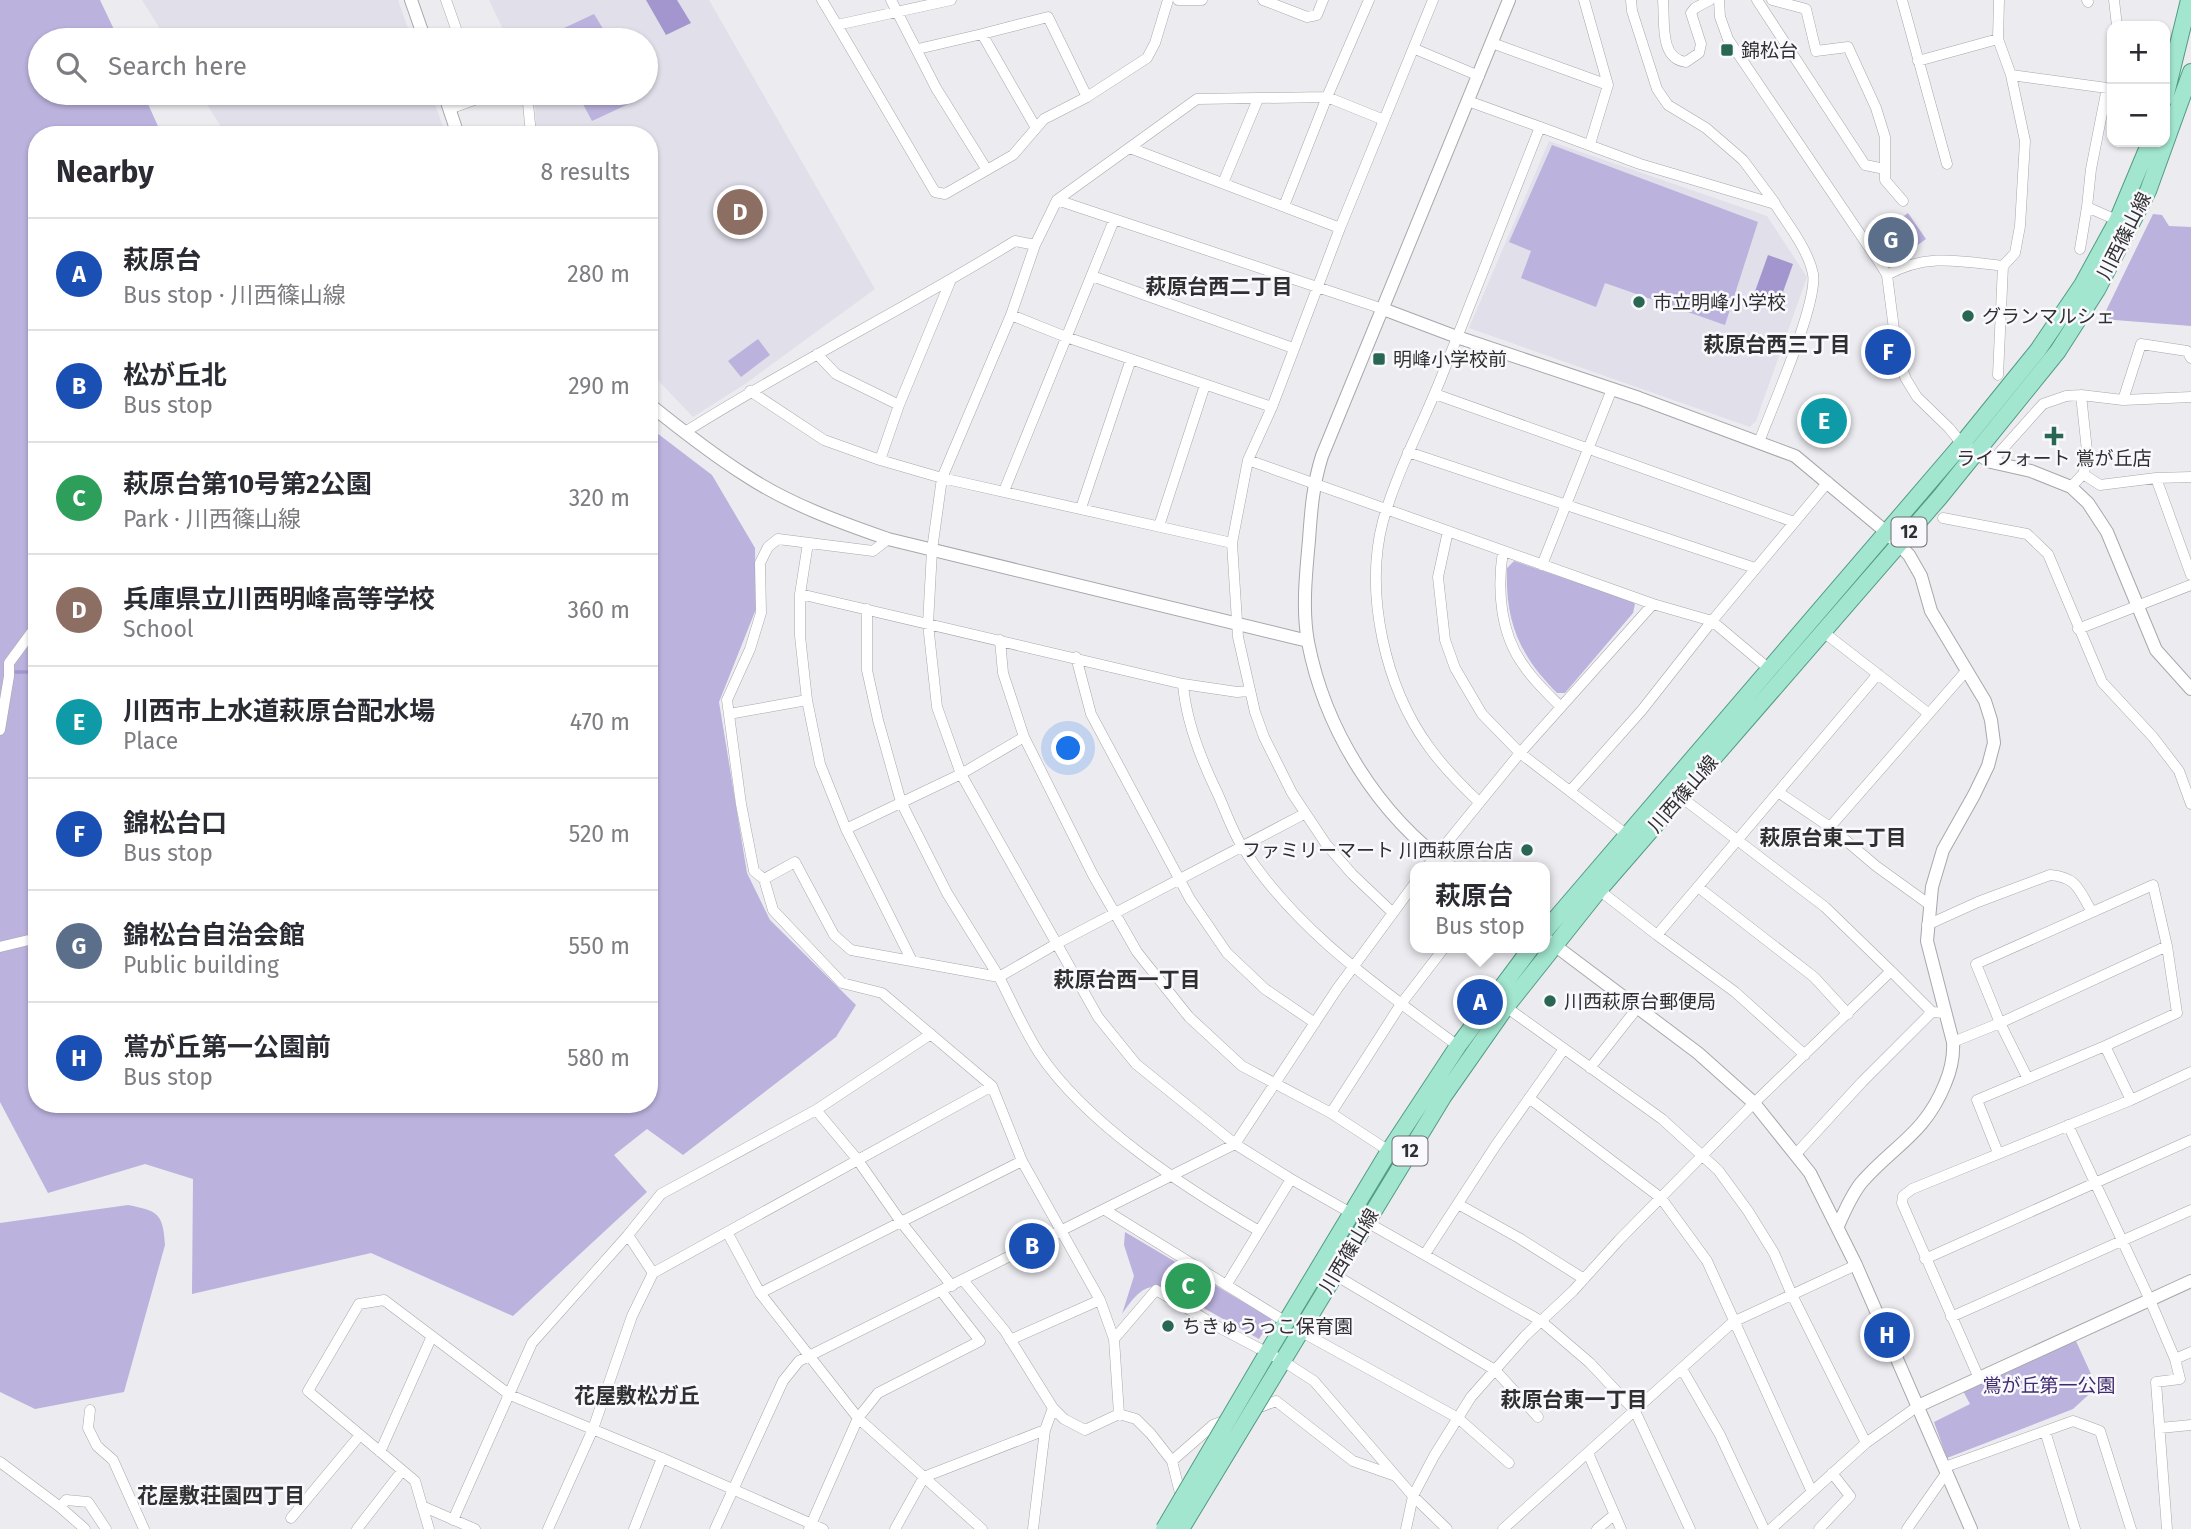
<!DOCTYPE html>
<html lang="en">
<head>
<meta charset="utf-8">
<style>
	body { margin:0; font-family:"Fira Sans","Noto Sans JP",sans-serif; background:#f2f2f3; color:#2b2b33 }
	.controls { position:absolute; right:21px; top:21px; display:grid; overflow:hidden; border-radius:14px; box-shadow:0 2px 5px #0004 }
	.controls button { width:63px; height:63px; display:grid; place-items:center; padding:0; border:0; border-bottom:2px solid #e1e1e2; background:#fff; color:#2b2b33; font:35px sans-serif }
	.you { position:absolute; left:1069px; top:749px; width:24px; height:24px; margin:-18px; border:5px solid #fff; border-radius:50%; background:#1a73e8; box-shadow:0 0 0 10px #1a73e833 }
	.badge { display:grid; place-items:center; width:46px; height:46px; border-radius:50%; background:#0f766e; color:#fff; font-size:23px; font-weight:700 }
	.pin { position:absolute; translate:-50% -50%; border:4px solid #fff; box-shadow:0 2px 7px #0006 }
	.popup { position:absolute; left:1410px; top:862px; width:140px; height:91px; box-sizing:border-box; display:grid; place-content:center; border-radius:14px; background:#fff; filter:drop-shadow(0 2px 5px #0005); font-size:23px; white-space:nowrap; color:#7c7c81 }
	.popup b { font-size:26px; color:#2b2b33 }
	.popup::after { content:''; position:absolute; left:50%; top:100%; margin-left:-14px; border:14px solid transparent; border-top-color:#fff }
	.list { margin:0; padding:0; list-style:none }
	h2 { display:flex; justify-content:space-between; align-items:center; height:91px; margin:0; padding:0 28px; font-size:30px }
	h2 small { font-size:23px; font-weight:400; color:#7c7c81 }
	.list li { display:grid; grid-template-columns:46px 1fr auto; gap:21px; align-items:center; box-sizing:border-box; height:112px; padding:0 28px; border-top:2px solid #e1e1e2 }
	.list b { display:block; font-size:26px; white-space:nowrap }
	.list p { margin:0; font-size:23px; white-space:nowrap; color:#7c7c81 }
	.list em { font-size:23px; font-style:normal; color:#7c7c81 }
	.icon { flex:none; width:38px; height:38px; fill:none; stroke:currentColor; stroke-width:2; stroke-linecap:round; stroke-linejoin:round }
	.map { position:relative; flex:none; width:2191px; height:1529px; overflow:hidden }
	.search { position:absolute; background:#fff; box-shadow:0 2px 5px #0004; left:28px; top:28px; width:630px; height:77px; display:flex; align-items:center; gap:18px; box-sizing:border-box; padding:0 24px; border-radius:38px; color:#7c7c81; font-size:26px }
	.panel { position:absolute; background:#fff; box-shadow:0 2px 5px #0004; left:28px; top:126px; width:630px; height:987px; border-radius:28px }
	.map>svg:first-child { display:block }
	.built { fill:#e1dfea }
	.green { fill:#bbb2de }
	.water { fill:#a396ce }
	.lines { fill:none; stroke-linecap:round; stroke-linejoin:round }
	.stream { stroke:#a396ce; stroke-width:3.5 }
	.minor-casing { stroke:#a8a7ab; stroke-width:11 }
	.tertiary-casing { stroke:#a8a7ab; stroke-width:14 }
	.primary-casing { stroke:#529c83; stroke-width:18 }
	.minor { stroke:#fff; stroke-width:10 }
	.tertiary { stroke:#fff; stroke-width:12 }
	.primary { stroke:#a2e6cf; stroke-width:16 }
	.primary-bridge-casing { stroke:#529c83; stroke-width:18; stroke-linecap:butt }
	.primary-bridge { stroke:#a2e6cf; stroke-width:16 }
	.poi-dot { fill:#2a6753; stroke:#f9f9fd; stroke-width:2.5 }
	.labels { text-anchor:middle; dominant-baseline:central; stroke-width:5; stroke-linejoin:round; paint-order:stroke }
	.shield { fill:#f9f9fd; stroke:#6c6c6e; stroke-width:2 }
	.shield-label { font-size:18px; font-weight:bold; fill:#302f31 }
	.poi-label { font-size:19px; fill:#302f31; stroke:#f9f9fd; text-anchor:start }
	.street-label { font-size:19px; fill:#302f31; stroke:#f9f9fd }
	.park-label { font-size:19px; fill:#412b6f; stroke:#f9f9fd }
	.neighbourhood-label { font-size:21px; font-weight:bold; fill:#302f31; stroke:#f9f9fd }
</style>
</head>
<body>
<div class="map">
<svg width="2191" height="1529" viewBox="0 0 2191 1529">
	<rect width="100%" height="100%" fill="#ecebf0"/>
	<path class="built" d="M 142,0 L 398,0 L 412,40 L 167,40 Z
		M 489,0 L 709,0 L 875,289 L 745,384 L 693,417 L 649,371 L 649,135 L 536,135 L 535,99 L 532,93 L 646,93 L 646,40 L 508,40 Z
		M 200,93 L 431,93 L 446,135 L 226,135 Z
		M 1549,141 L 1767,216 L 1807,277 L 1756,421 L 1750,427 L 1469,328 Z"/>
	<path class="green" d="M 0,0 L 100,0 L 119,40 L 40,40 L 40,93 L 143,93 L 162,135 L 37,135 L 37,1104 L 649,1104 L 649,427 L 712,475 L 755,548 L 756,609 L 719,702 L 747,873 L 770,920 L 856,1005 L 836,1037 L 683,1155 L 647,1129 L 614,1155 L 647,1192 L 513,1316 L 371,1253 L 192,1294 L 193,1179 L 145,1164 L 48,1193 L 0,1102 Z
		M 594,14 L 605,32 L 601,34 L 604,40 L 550,40 L 547,36 Z
		M 577,93 L 630,93 L 635,101 L 592,121 Z
		M 1552,145 L 1758,222 L 1725,325 L 1605,283 L 1596,307 L 1521,278 L 1531,251 L 1509,242 Z
		M 1908,213 L 1926,239 L 1915,247 L 1897,221 Z
		M 2153,214 L 2162,215 L 2169,226 L 2191,227 L 2191,326 L 2102,319 Z
		M 758,339 L 770,355 L 741,377 L 728,361 Z
		M 1514,561 L 1632,601 L 1635,604 L 1633,613 L 1565,693 L 1557,693 C 1519,655 1505,621 1507,568 Z
		M 128,1205 C 158,1211 163,1213 165,1245 L 124,1392 L 35,1409 L 0,1392 L 0,1223 Z
		M 1125,1232 L 1272,1319 L 1259,1339 L 1166,1287 C 1143,1283 1135,1296 1122,1314 L 1134,1276 L 1124,1245 Z
		M 2075,1339 L 2097,1387 L 2073,1409 L 1947,1458 L 1934,1422 L 1970,1404 L 1962,1389 Z"/>
	<path class="water" d="M 646,0 L 677,0 L 691,23 L 666,35 Z
		M 1768,255 L 1793,264 L 1778,306 L 1753,297 Z"/>
	<g class="lines">
		<path class="stream" d="M 16,672 L 37,672"/>
		<g class="minor-casing">
			<path id="minor" d="M 446,0 L 460,40
				M 822,0 L 837,25
				M 891,0 L 936,88 L 987,170
				M 951,0 L 837,25 L 935,192 L 945,194 L 1013,155 L 1044,119 L 1087,97 L 1147,58 L 1155,43 L 1168,0
				M 1178,0 L 1202,0
				M 1263,0 L 1307,17 L 1317,15 L 1323,0
				M 1369,0 L 1327,97 L 1197,99 L 1057,200 L 1035,245 L 1011,315 L 942,478 L 932,550 L 928,624 L 937,707 L 961,774 L 1098,1017 L 1136,1064 L 1235,1144 L 1291,1179 L 1541,1321 L 1590,1363 L 1635,1411 L 1690,1529
				M 1584,0 L 1608,85 L 1590,144
				M 1631,0 L 1632,11 L 1657,89 L 1668,105 L 1706,128 L 1743,160 L 1775,203
				M 1663,0 C 1665,21 1659,59 1686,62 L 1699,53 L 1701,44 L 1691,13 L 1695,8 L 1710,0
				M 1719,0 L 1720,17 L 1728,39 L 1881,265 L 1887,275 L 1898,360 L 1906,379 L 1917,397 L 1949,428 L 1962,444
				M 1757,0 L 1865,165 L 1885,169
				M 1772,0 L 1806,9 L 1816,51 L 1848,47 L 1876,108 L 1885,137 L 1885,180 L 1903,201
				M 1902,0 L 1947,164
				M 1999,0 L 1998,39 L 2011,75 L 2025,141 L 2020,226 L 2015,253 L 2003,266
				M 2087,0 L 2088,2
				M 2114,0 L 2117,26
				M 1492,43 L 1608,85
				M 918,49 L 982,34
				M 1415,49 L 1479,76
				M 1918,61 L 1998,39
				M 2011,75 L 2107,88 L 2091,169 L 2087,207 L 2121,222
				M 1468,101 L 1540,127
				M 528,103 L 531,135
				M 449,109 L 474,100 L 478,93
				M 1036,128 L 982,34 L 1048,17 L 1087,97
				M 1130,148 L 1340,228
				M 1223,183 L 1258,99
				M 1057,200 L 1383,309
				M 1284,206 L 1327,97 L 1384,120
				M 2080,249 L 2087,207
				M 1887,275 C 1926,253 1960,261 2003,266 L 1998,375
				M 1092,276 L 1293,348
				M 1011,315 L 1066,337 L 1272,407
				M 817,354 L 836,374 L 899,405
				M 750,391 L 824,440 L 880,460 L 942,478 L 1232,543
				M 1435,394 L 1794,522
				M 2123,400 L 2141,344 L 2187,351 L 2191,358
				M 685,432 C 793,364 907,308 1015,241 L 1035,245
				M 1408,452 L 1755,568
				M 880,460 L 899,405 L 950,282
				M 1248,460 L 1653,604
				M 1991,462 L 2043,404 L 2066,396 L 2081,395
				M 2083,474 L 2088,460 L 2081,395 L 2123,400 L 2191,397
				M 2156,478 L 2191,575
				M 2071,487 L 2083,474 L 2100,485 L 2156,478 L 2191,477
				M 1004,491 L 1114,220
				M 1081,508 L 1131,359
				M 1943,518 L 2027,534 L 2048,554 L 2102,682 L 2153,737 L 2179,771 L 2191,804
				M 1159,526 L 1205,385
				M 1448,531 L 1438,577 L 1445,640 L 1455,668 L 1469,692 L 1482,714 L 1520,753 L 1627,835
				M 888,539 L 873,551 L 778,539 L 768,547 L 760,563 L 761,613 L 750,649 L 727,700 L 741,804 L 754,871 L 764,879 L 795,862 L 834,935 L 851,950 L 999,977 C 1012,1002 1024,1030 1039,1053 C 1087,1125 1186,1188 1259,1231
				M 808,543 L 800,594 L 800,636 L 807,700 L 820,764 L 846,829 L 912,961
				M 1503,551 C 1497,589 1500,634 1524,666 C 1534,681 1548,694 1561,707
				M 1542,565 L 1612,389
				M 800,594 L 1183,684 L 1237,692 L 1250,691
				M 867,609 L 867,670 L 878,720 L 901,802 L 947,893 L 999,977 L 1056,944 L 1304,814
				M 2078,629 L 2191,585
				M 1822,631 L 1928,713
				M 1000,640 L 1003,673 L 1024,737 L 1093,875 L 1137,952 L 1189,1017 L 1242,1066 L 1331,1113
				M 1076,657 L 1091,714 L 1190,899 L 1227,953 L 1265,989 L 1315,1023
				M 1183,684 C 1186,721 1200,757 1216,790 C 1225,809 1232,831 1243,848 C 1297,932 1379,987 1458,1046
				M 729,714 L 807,700
				M 0,730 L 9,676 L 9,663 L 37,625
				M 1571,790 L 1642,710 L 1712,621 L 1768,668
				M 1778,792 L 1830,827 L 1876,866 L 1930,905
				M 1681,797 L 1825,907 L 1891,971
				M 1479,802 C 1461,785 1444,768 1429,747 C 1385,687 1364,593 1383,521 C 1397,471 1422,426 1441,378 C 1474,295 1507,211 1540,127 L 1640,164 L 1775,204 C 1788,225 1808,249 1813,274 C 1818,303 1771,410 1759,442
				M 1830,827 L 1967,670
				M 846,829 L 961,774 L 1024,737
				M 1427,867 L 1520,753 L 1653,604 L 1712,621 L 1828,482
				M 764,879 L 773,910 L 842,983 L 882,993 L 992,1086 L 1022,1161 L 1100,1300 L 1010,1340
				M 1698,887 L 1814,977 L 1848,1014
				M 1599,890 L 1657,935 L 1878,674
				M 1393,913 L 1352,874 L 1326,844 L 1292,793 L 1264,737 L 1255,712 L 1238,637 L 1232,543 L 1248,460 L 1272,407 L 1340,228 L 1433,0
				M 1927,925 L 1978,902 L 2050,875 C 2078,877 2079,891 2092,912
				M 1657,935 L 1735,992 L 1805,1055
				M 0,947 L 37,938
				M 1506,1007 L 1662,1119 L 1718,1170 L 1748,1211 L 1774,1253 L 1792,1295 L 1866,1443
				M 1953,1042 L 2000,1023 L 2167,946
				M 2105,1046 L 2131,1100
				M 1590,1068 L 1638,1007
				M 1529,1098 L 1661,1198 L 1707,1261 L 1812,1492
				M 816,1110 L 857,1159 L 901,1222 L 952,1286
				M 2068,1125 L 2150,1300 L 2175,1359 L 2180,1379 L 2156,1382 L 2167,1529
				M 1389,1151 L 1331,1113 L 1401,1004 L 1444,948
				M 1998,1153 L 1977,1100 L 2105,1046 L 2177,1013 L 2167,946 L 2153,885 L 1976,964 L 2000,1023 L 2027,1077
				M 1795,1155 L 1862,1082 L 1932,1012
				M 1458,1204 L 1519,1238 L 1584,1279
				M 1105,1210 L 1286,1322
				M 727,1232 L 760,1293 L 858,1418 L 982,1529
				M 1425,1254 L 1496,1145 L 1564,1049
				M 1925,1259 L 2191,1140
				M 653,1273 L 628,1235 L 661,1194 L 816,1110 L 931,1034
				M 1335,1275 L 1495,1370 L 1538,1417
				M 963,1280 L 1005,1331 L 1053,1408 L 1064,1419 L 1085,1430 L 1119,1414 L 1114,1339 L 1156,1290 L 1222,1329 L 1283,1361 L 1314,1381 L 1413,1496 L 1447,1529
				M 1227,1284 L 1291,1179
				M 760,1293 L 1022,1161
				M 1100,1300 L 1114,1339
				M 1951,1317 L 2191,1210
				M 1300,1331 L 1458,1418 L 1509,1463
				M 2175,1359 L 2191,1352
				M 1682,1369 L 1720,1435 L 1764,1529
				M 1978,1376 L 1902,1203 L 1903,1196 L 1912,1189 L 2131,1100 L 2191,1072
				M 90,1410 L 88,1428 L 97,1446 L 113,1460 L 144,1529
				M 1119,1414 L 1136,1419 L 1151,1434 L 1172,1461
				M 2160,1428 L 2191,1425
				M 2045,1431 L 2075,1529
				M 380,1452 L 432,1336
				M 1588,1453 L 1621,1529
				M 0,1462 L 60,1507 L 66,1500 L 88,1502 L 106,1529
				M 1945,1467 L 2073,1421 L 2100,1431 L 2131,1529
				M 1182,1501 L 1172,1461 L 1213,1425 L 1276,1401 L 1353,1461 L 1393,1475
				M 422,1506 L 475,1529
				M 60,1507 L 85,1529
				M 291,1518 L 360,1435
				M 453,1520 L 532,1343 L 628,1235
				M 357,1529 L 402,1471
				M 429,1529 L 415,1481 L 308,1391 L 359,1304 L 384,1300 L 510,1395 L 662,1458 L 823,1529
				M 548,1529 L 593,1429 L 632,1316 L 653,1273 L 992,1086
				M 634,1529 L 662,1458
				M 715,1529 L 783,1381 L 799,1361 L 1235,1144 L 1337,989 L 1415,883
				M 809,1529 L 858,1418 L 878,1393 L 980,1341 L 941,1291
				M 895,1529 L 924,1477 L 1045,1430
				M 1033,1529 L 1045,1430 L 1053,1408
				M 1406,1529 L 1413,1496 L 1434,1456 L 1471,1397 L 1525,1336 L 1573,1291 L 1619,1240 L 1754,1103 L 1891,971 L 1932,1012 L 1945,1013
				M 1503,1529 L 1733,1322 L 1856,1265
				M 1597,1529 L 1614,1515
				M 1771,1529 L 1866,1443 L 1918,1406
				M 1819,1529 L 1850,1496 L 1832,1473
				M 1907,1529 L 1947,1472"/>
		</g>
		<g class="tertiary-casing">
			<path id="tertiary" d="M 411,0 L 425,40
				M 444,93 L 458,135
				M 1383,309 L 1457,337 L 1639,398 L 1795,456 L 1885,531 L 1909,555 L 1921,576 L 1931,611 L 1985,701 L 1991,720 L 1994,743 L 1988,766 L 1974,795 L 1943,850 L 1932,887 L 1927,941 L 1953,1042 C 1954,1058 1951,1070 1945,1084 C 1925,1134 1893,1146 1861,1183 C 1851,1196 1844,1212 1838,1226
				M 649,404 C 680,429 712,454 745,475 C 789,504 839,522 888,539 L 1308,641
				M 1968,448 L 1991,462 L 2031,471 L 2071,487 L 2088,503 L 2107,532 L 2156,650 L 2191,689
				M 1451,867 C 1378,815 1325,730 1308,642 C 1302,609 1306,573 1309,540 C 1311,511 1313,484 1322,456 L 1509,0
				M 1545,938 L 1698,1053 L 1754,1103 L 1810,1173 L 1856,1265 L 1971,1529
				M 1918,1406 L 2191,1281"/>
		</g>
		<g class="primary-casing">
			<path id="primary" d="M 2165,98 L 2189,0
				M 1545,931 L 1962,444 L 2038,350 L 2082,285 L 2117,221 L 2150,142
				M 1265,1357 L 1389,1151 L 1458,1046 L 1531,948
				M 1279,1367 L 1443,1097 L 1506,1007 L 1599,890 L 1940,497 L 2058,351 L 2097,290 L 2148,191 L 2191,72"/>
		</g>
		<use href="#minor" class="minor"/>
		<use href="#tertiary" class="tertiary"/>
		<use href="#primary" class="primary"/>
		<g class="primary-bridge-casing">
			<path id="primary-bridge" d="M 1164,1529 L 1265,1357
				M 1181,1529 L 1279,1367"/>
		</g>
		<use href="#primary-bridge" class="primary-bridge"/>
	</g>
	<g class="poi-dot">
		<rect x="1720" y="43" width="14" height="14" rx="3.5"/>
		<circle cx="1639" cy="302" r="7"/>
		<circle cx="1968" cy="316" r="7"/>
		<rect x="1372" y="352" width="14" height="14" rx="3.5"/>
		<path d="M2050.5 425.5h7v7h7v7h-7v7h-7v-7h-7v-7h7z"/>
		<circle cx="1527" cy="850" r="7"/>
		<circle cx="1550" cy="1001" r="7"/>
		<circle cx="1168" cy="1326" r="7"/>
	</g>
	<g class="labels">
		<g class="shield">
			<rect x="1891.5" y="517.5" width="35" height="29" rx="5"/>
			<rect x="1392.5" y="1136.5" width="35" height="29" rx="5"/>
		</g>
		<g class="shield-label">
			<text x="1909" y="532">12</text>
			<text x="1410" y="1151">12</text>
		</g>
		<g class="poi-label">
			<text x="1741" y="50">錦松台</text>
			<text x="1653" y="302">市立明峰小学校</text>
			<text x="1982" y="316">グランマルシェ</text>
			<text x="1393" y="359">明峰小学校前</text>
			<text x="2054" y="458" text-anchor="middle">ライフォート 鴬が丘店</text>
			<text x="1513" y="850" text-anchor="end">ファミリーマート 川西萩原台店</text>
			<text x="1564" y="1001">川西萩原台郵便局</text>
			<text x="1182" y="1326">ちきゅうっこ保育園</text>
		</g>
		<g class="street-label">
			<text transform="translate(2124 236) rotate(-63)">川西篠山線</text>
			<text transform="translate(1683 794) rotate(-49)">川西篠山線</text>
			<text transform="translate(1349 1251) rotate(-59)">川西篠山線</text>
		</g>
		<g class="park-label">
			<text x="2049" y="1385">鴬が丘第一公園</text>
		</g>
		<g class="neighbourhood-label">
			<text x="1219" y="287">萩原台西二丁目</text>
			<text x="1777" y="345">萩原台西三丁目</text>
			<text x="1833" y="838">萩原台東二丁目</text>
			<text x="1127" y="980">萩原台西一丁目</text>
			<text x="637" y="1396">花屋敷松ガ丘</text>
			<text x="1574" y="1400">萩原台東一丁目</text>
			<text x="221" y="1496">花屋敷荘園四丁目</text>
		</g>
	</g>
</svg>
<div class="controls">
<button>+</button>
<button>−</button>
</div>
<div class="you"></div>
<div class="pin badge" style="left:1480px;top:1002px;background:#1a4fb4">A</div>
<div class="popup"><b>萩原台</b>Bus stop</div>
<div class="pin badge" style="left:1032px;top:1246px;background:#1a4fb4">B</div>
<div class="pin badge" style="left:1188px;top:1286px;background:#2e9e5b">C</div>
<div class="pin badge" style="left:740px;top:212px;background:#8d6e63">D</div>
<div class="pin badge" style="left:1824px;top:421px;background:#0f9aa8">E</div>
<div class="pin badge" style="left:1888px;top:352px;background:#1a4fb4">F</div>
<div class="pin badge" style="left:1891px;top:240px;background:#5c6f8a">G</div>
<div class="pin badge" style="left:1887px;top:1335px;background:#1a4fb4">H</div>
<div class="search"><svg class="icon" aria-label="search" viewBox="0 0 24 24"><circle cx="10" cy="10" r="6"/><path d="M15 15l6 6"/></svg>Search here</div>
<section class="panel">
<h2>Nearby<small>8 results</small></h2>
<ul class="list">
<li><span class="badge" style="background:#1a4fb4">A</span><div><b>萩原台</b><p>Bus stop · 川西篠山線</p></div><em>280 m</em></li>
<li><span class="badge" style="background:#1a4fb4">B</span><div><b>松が丘北</b><p>Bus stop</p></div><em>290 m</em></li>
<li><span class="badge" style="background:#2e9e5b">C</span><div><b>萩原台第10号第2公園</b><p>Park · 川西篠山線</p></div><em>320 m</em></li>
<li><span class="badge" style="background:#8d6e63">D</span><div><b>兵庫県立川西明峰高等学校</b><p>School</p></div><em>360 m</em></li>
<li><span class="badge" style="background:#0f9aa8">E</span><div><b>川西市上水道萩原台配水場</b><p>Place</p></div><em>470 m</em></li>
<li><span class="badge" style="background:#1a4fb4">F</span><div><b>錦松台口</b><p>Bus stop</p></div><em>520 m</em></li>
<li><span class="badge" style="background:#5c6f8a">G</span><div><b>錦松台自治会館</b><p>Public building</p></div><em>550 m</em></li>
<li><span class="badge" style="background:#1a4fb4">H</span><div><b>鴬が丘第一公園前</b><p>Bus stop</p></div><em>580 m</em></li>
</ul>
</section>
</div>
</body>
</html>
